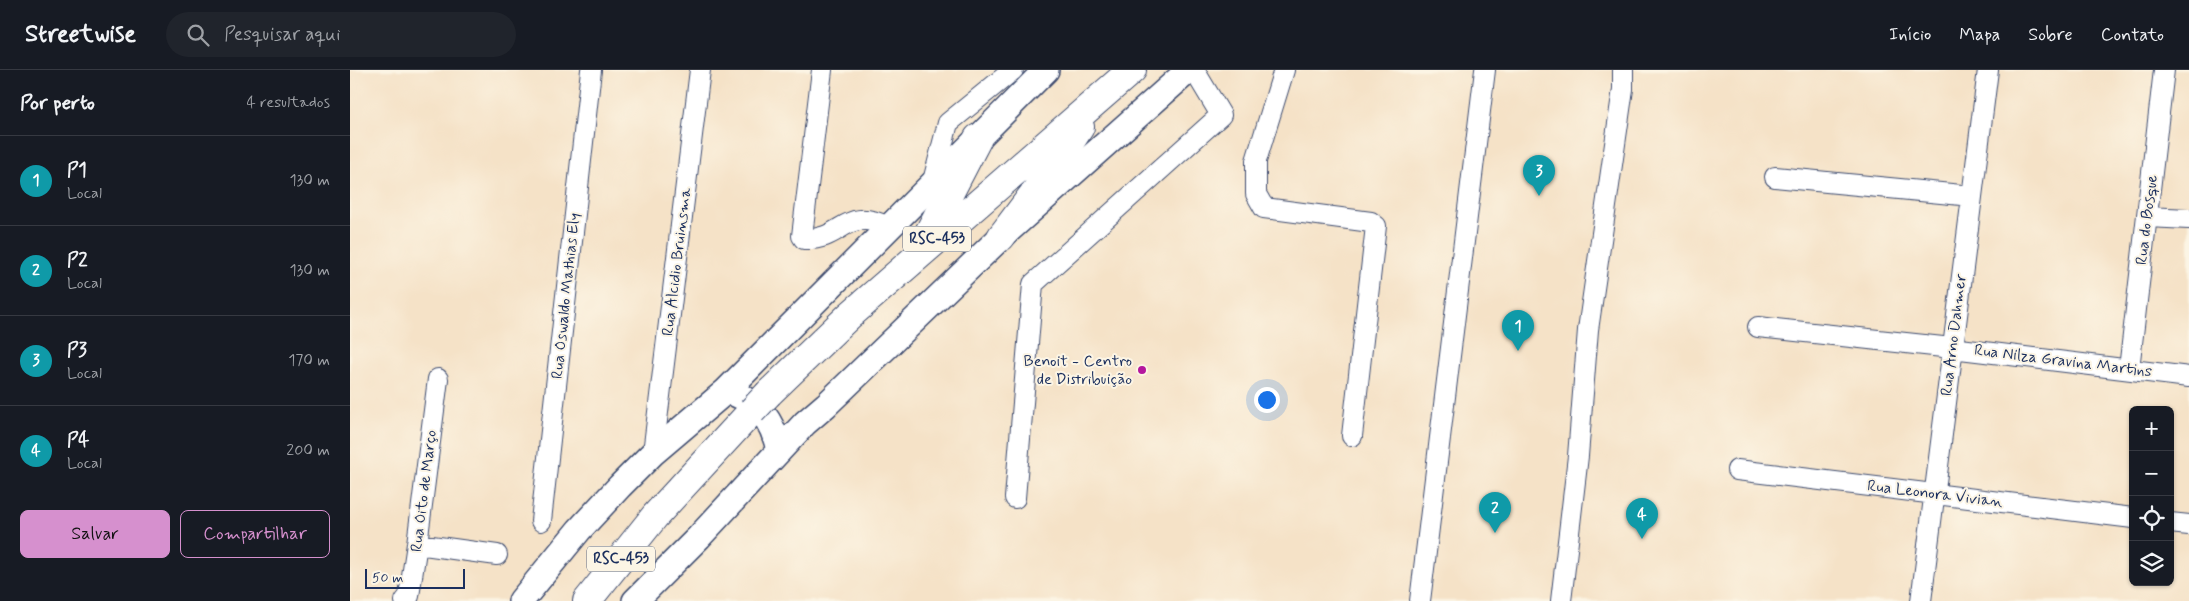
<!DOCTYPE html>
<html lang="pt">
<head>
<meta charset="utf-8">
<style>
	body { margin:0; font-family:Mynerve,sans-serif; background:#20242c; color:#f1f3f6 }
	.controls { position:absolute; right:15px; bottom:15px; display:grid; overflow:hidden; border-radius:8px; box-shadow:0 1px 4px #0004 }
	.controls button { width:45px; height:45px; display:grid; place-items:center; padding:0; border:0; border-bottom:1px solid #363941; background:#171b24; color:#f1f3f6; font:25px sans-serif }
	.scale { position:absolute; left:15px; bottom:12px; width:100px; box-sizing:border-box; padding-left:5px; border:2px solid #1b2f5e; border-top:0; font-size:14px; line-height:18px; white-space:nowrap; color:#1b2f5e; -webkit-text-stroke:4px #fcf5e5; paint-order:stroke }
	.you { position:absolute; left:916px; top:329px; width:18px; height:18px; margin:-12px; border:4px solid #fff; border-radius:50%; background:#1a73e8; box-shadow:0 0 0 8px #1a73e833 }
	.badge { display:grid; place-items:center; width:32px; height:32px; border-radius:50%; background:#d690ce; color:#fff; font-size:16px; font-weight:700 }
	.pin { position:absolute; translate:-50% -41px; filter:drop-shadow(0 1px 2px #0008) }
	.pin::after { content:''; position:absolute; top:26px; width:18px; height:15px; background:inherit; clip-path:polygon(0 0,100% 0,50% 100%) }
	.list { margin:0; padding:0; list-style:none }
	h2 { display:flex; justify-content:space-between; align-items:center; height:65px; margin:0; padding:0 20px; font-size:21px }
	h2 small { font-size:16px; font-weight:400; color:#9ea1a6 }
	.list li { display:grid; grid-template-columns:32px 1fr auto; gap:15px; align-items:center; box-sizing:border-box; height:90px; padding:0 20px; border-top:1px solid #363941 }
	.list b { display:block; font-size:19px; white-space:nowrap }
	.list p { margin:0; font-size:16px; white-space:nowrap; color:#9ea1a6 }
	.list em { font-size:16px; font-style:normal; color:#9ea1a6 }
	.actions { display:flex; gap:10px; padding:15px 20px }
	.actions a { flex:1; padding:11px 0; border:1px solid #d690ce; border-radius:8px; text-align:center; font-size:18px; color:#d690ce }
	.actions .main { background:#d690ce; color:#111 }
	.icon { flex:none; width:28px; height:28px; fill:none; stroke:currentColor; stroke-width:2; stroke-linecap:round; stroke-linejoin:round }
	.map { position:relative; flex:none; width:1839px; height:531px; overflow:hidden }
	header { display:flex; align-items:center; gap:30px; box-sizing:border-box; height:70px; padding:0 25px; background:#171b24; border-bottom:1px solid #363941 }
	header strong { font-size:24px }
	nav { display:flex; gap:28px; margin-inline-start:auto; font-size:18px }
	.search { width:350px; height:45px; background:#20242c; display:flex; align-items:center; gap:12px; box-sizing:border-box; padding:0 18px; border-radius:28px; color:#9ea1a6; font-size:19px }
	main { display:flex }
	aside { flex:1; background:#171b24 }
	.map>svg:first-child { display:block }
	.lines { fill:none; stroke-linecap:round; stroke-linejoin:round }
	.minor-casing { stroke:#3c4a6e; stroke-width:22 }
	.major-casing { stroke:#3c4a6e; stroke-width:28 }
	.highway-casing { stroke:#3c4a6e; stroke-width:30 }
	.minor { stroke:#fff; stroke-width:20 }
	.major { stroke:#fff; stroke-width:25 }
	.highway { stroke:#fff; stroke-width:28 }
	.highway-bridge-casing { stroke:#3c4a6e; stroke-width:30; stroke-linecap:butt }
	.highway-bridge { stroke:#fff; stroke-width:28 }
	.poi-dot { fill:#b5179e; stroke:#fcf5e5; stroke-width:2 }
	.labels { text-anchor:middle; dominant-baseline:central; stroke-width:4; stroke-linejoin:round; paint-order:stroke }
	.shield { fill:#fcf5e5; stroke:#5e6a86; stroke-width:1 }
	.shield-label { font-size:15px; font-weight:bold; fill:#1b2f5e }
	.street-label { font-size:16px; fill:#1b2f5e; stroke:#fcf5e5 }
	.poi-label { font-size:16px; fill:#1b2f5e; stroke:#fcf5e5; text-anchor:end }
</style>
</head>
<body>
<header>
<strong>Streetwise</strong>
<div class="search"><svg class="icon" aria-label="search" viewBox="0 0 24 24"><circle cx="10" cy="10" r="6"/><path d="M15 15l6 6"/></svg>Pesquisar aqui</div>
<nav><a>Início</a><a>Mapa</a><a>Sobre</a><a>Contato</a></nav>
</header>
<main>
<aside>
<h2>Por perto<small>4 resultados</small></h2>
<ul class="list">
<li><span class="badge" style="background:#0f9aa8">1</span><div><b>P1</b><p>Local</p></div><em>130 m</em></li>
<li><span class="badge" style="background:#0f9aa8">2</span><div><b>P2</b><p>Local</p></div><em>130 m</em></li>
<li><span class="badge" style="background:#0f9aa8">3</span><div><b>P3</b><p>Local</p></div><em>170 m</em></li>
<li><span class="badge" style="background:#0f9aa8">4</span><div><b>P4</b><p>Local</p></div><em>200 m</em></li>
</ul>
<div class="actions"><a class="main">Salvar</a><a>Compartilhar</a></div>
</aside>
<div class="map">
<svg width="1839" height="531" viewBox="0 0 1839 531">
	<rect width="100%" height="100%" fill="#fcf5e5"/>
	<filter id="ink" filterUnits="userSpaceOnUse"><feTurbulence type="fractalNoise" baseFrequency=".02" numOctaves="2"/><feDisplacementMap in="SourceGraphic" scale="10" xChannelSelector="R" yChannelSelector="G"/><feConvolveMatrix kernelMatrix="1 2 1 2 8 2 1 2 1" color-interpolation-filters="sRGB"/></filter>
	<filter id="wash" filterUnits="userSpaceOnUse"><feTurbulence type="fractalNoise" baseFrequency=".0096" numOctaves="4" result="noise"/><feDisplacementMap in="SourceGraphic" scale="20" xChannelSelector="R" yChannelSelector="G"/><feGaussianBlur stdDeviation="1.12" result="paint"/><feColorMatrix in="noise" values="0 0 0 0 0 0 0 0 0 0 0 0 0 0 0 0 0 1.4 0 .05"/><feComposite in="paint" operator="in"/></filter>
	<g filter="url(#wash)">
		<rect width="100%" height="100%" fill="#f5e2c7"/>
	</g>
	<g filter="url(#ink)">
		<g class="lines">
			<g class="minor-casing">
				<path id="minor" d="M 472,0 L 452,166 L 454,169 C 494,171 493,135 538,157
					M 934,0 L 906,91 L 906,124 L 914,138 L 1021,152 L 1026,156 L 1002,366
					M 1425,107 L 1622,126
					M 582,115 L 598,53 L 663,0
					M 1797,147 L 1839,149
					M 1408,257 L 1602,278 L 1839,307
					M 1779,299 L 1814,0
					M 303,383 L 350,0
					M 1387,400 L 1783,448
					M 665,428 L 683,214 L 871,45 L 844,0
					M 191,451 L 241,0
					M 1820,453 L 1839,455
					M 67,474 L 147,485
					M 55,531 L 59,526 L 67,474 L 88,309
					M 1070,531 L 1135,0
					M 1211,531 L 1228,386 L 1238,260 L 1273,19 L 1273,0
					M 1571,531 L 1638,0"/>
			</g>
			<g class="major-casing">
				<path id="major" d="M 376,321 C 407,329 423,350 429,381
					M 171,531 L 229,460 L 270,416 L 303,383 L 376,321 L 696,0
					M 285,531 L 349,467 L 455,353 L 476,335 L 651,167 L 839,0"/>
			</g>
			<g class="highway-casing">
				<path id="highway" d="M 651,167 L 703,98 L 730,57
					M 573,174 L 628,68
					M 419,323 L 499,246 L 782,0
					M 237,531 L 305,446 L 402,341"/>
			</g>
			<use href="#minor" class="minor"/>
			<use href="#major" class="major"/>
			<use href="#highway" class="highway"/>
			<g class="highway-bridge-casing">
				<path id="highway-bridge" d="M 402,341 L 419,323"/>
			</g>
			<use href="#highway-bridge" class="highway-bridge"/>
		</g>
	</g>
	<circle class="poi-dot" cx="792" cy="300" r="5"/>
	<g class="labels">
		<g class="shield">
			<rect x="553" y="156.5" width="68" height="25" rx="4"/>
			<rect x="237" y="476.5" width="68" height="25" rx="4"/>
		</g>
		<g class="shield-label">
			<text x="587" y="169">RSC-453</text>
			<text x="271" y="489">RSC-453</text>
		</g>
		<g class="street-label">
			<text transform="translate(1797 150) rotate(-83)">Rua do Bosque</text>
			<text transform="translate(327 192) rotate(-83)">Rua Alcidio Bruinsma</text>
			<text transform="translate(216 226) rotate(-84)">Rua Oswaldo Mathias Ely</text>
			<text transform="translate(1604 265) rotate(-83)">Rua Arno Dahmer</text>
			<text transform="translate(1713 291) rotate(7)">Rua Nilza Gravina Martins</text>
			<text transform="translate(74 421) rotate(-83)">Rua Oito de Março</text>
			<text transform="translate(1585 424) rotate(7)">Rua Leonora Vivian</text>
		</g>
		<g class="poi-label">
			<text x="782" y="291">Benoit - Centro<tspan x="782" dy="18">de Distribuição</tspan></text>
		</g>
	</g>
</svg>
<div class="controls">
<button>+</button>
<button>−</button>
<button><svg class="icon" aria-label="locate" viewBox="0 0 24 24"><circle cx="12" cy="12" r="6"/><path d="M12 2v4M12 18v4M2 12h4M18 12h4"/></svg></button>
<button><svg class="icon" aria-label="layers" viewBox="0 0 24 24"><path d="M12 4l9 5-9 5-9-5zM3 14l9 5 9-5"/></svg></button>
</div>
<div class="scale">50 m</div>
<div class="you"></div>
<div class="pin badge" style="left:1168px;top:281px;background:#0f9aa8">1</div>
<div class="pin badge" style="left:1145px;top:463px;background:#0f9aa8">2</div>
<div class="pin badge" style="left:1189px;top:126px;background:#0f9aa8">3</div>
<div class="pin badge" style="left:1292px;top:469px;background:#0f9aa8">4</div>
</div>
</main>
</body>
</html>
